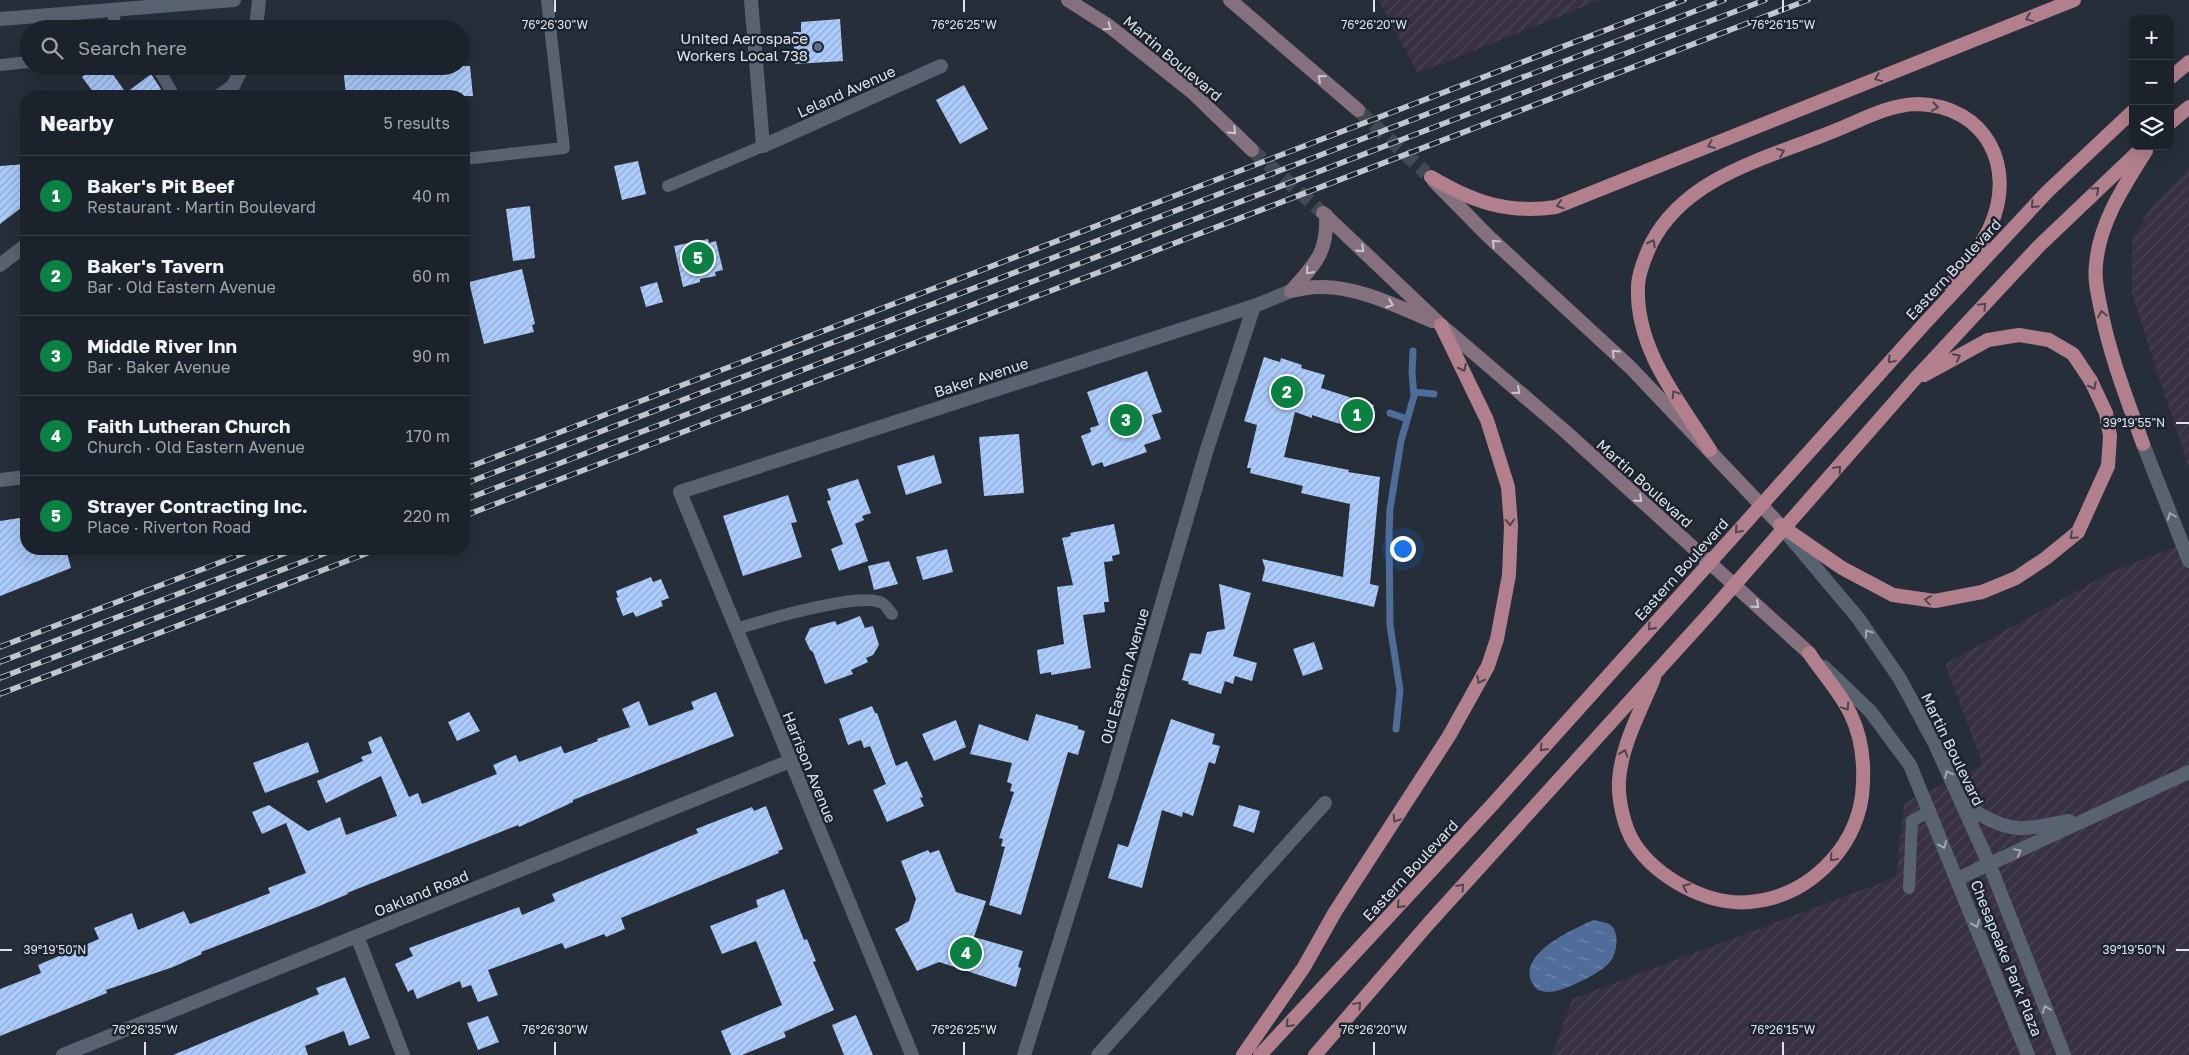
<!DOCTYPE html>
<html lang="en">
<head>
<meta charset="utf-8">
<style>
	body { margin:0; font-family:"Golos Text",sans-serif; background:#292f37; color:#f1f3f6 }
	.controls { position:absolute; right:15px; top:15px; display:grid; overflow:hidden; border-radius:10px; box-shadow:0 5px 20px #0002 }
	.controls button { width:45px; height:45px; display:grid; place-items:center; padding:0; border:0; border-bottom:1px solid #3a3f47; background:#1c222b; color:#f1f3f6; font:25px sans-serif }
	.you { position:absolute; left:1402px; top:548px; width:18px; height:18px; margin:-12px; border:4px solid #fff; border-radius:50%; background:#1a73e8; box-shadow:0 0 0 8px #1a73e833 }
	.badge { display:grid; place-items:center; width:32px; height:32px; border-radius:50%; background:#0b8043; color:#fff; font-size:16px; font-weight:700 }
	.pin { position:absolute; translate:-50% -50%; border:2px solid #fff; box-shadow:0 1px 5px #0006 }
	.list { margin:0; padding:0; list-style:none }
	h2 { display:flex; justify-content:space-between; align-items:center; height:65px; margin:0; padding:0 20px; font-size:21px }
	h2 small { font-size:16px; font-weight:400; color:#a0a4a9 }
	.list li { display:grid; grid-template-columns:32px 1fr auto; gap:15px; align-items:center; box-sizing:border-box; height:80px; padding:0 20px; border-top:1px solid #3a3f47 }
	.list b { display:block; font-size:19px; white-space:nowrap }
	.list p { margin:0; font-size:16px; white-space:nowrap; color:#a0a4a9 }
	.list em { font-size:16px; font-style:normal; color:#a0a4a9 }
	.icon { flex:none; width:28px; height:28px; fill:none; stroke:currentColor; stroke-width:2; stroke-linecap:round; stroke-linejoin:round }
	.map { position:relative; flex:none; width:2189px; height:1055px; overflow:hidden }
	.search { position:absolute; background:#1c222b; box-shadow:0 5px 20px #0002; left:20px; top:20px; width:450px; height:55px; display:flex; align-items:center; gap:12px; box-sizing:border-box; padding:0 18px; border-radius:28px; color:#a0a4a9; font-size:19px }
	.panel { position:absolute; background:#1c222b; box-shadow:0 5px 20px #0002; left:20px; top:90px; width:450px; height:465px; border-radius:20px }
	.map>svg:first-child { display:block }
	.industrial { fill:url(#industrial-furrows) }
	.water { fill:url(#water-ripples) }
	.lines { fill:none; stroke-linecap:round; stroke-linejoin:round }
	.stream { stroke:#4f6d98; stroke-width:7 }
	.building { fill:url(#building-hatch) }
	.secondary-tunnel { stroke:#424954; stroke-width:14; stroke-dasharray:14 7; stroke-linecap:butt }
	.service { stroke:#59626f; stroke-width:12 }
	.minor { stroke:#59626f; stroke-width:14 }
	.tertiary { stroke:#59626f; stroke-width:14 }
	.secondary { stroke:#85717e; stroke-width:14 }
	.primary { stroke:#b1808c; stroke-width:14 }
	.rail-casing { stroke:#c0c5ce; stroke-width:5.5 }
	.rail { stroke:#1c242f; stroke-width:4; stroke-dasharray:11; stroke-linecap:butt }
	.oneway { stroke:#504450 }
	.oneway2 { stroke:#c8c6d0 }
	.oneway3 { stroke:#a2a9b3 }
	.ticks { fill:none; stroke:#dee3eb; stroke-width:2 }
	.service-dot { fill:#5c6f8a; stroke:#1c242f; stroke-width:2 }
	.labels { text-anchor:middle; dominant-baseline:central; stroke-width:5; stroke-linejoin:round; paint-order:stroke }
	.poi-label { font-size:15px; fill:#dee3eb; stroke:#1c242f; text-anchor:end }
	.street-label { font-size:15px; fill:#dee3eb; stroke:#1c242f }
	.ticks-label { font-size:12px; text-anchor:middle; fill:#dee3eb; stroke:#1c242f; stroke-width:5; stroke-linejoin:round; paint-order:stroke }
</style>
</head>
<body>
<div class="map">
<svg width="2189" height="1055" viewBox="0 0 2189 1055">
	<defs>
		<pattern id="industrial-furrows" width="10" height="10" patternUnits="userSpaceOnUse" patternTransform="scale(1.25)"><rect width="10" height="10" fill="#383141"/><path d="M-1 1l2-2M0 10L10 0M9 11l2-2" fill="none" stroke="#4b4553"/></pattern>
		<pattern id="water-ripples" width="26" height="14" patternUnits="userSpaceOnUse" patternTransform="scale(1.25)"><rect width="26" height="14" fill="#4f6d98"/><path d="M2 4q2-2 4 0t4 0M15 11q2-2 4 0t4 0" fill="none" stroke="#7089ab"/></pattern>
		<pattern id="building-hatch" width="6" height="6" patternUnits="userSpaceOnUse" patternTransform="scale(1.25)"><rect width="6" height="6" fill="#abcbfc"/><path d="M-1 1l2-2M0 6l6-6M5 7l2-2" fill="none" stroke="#91a9ce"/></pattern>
	</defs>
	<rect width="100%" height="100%" fill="#262e39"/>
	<path class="industrial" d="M 1378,0 L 1600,0 L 1418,73 Z
		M 2189,168 L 2189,469 L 2132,295 L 2132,241 L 2150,208 Z
		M 2189,541 L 2189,1055 L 1552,1055 L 1572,999 L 1896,877 L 1904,803 L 1983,765 L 1945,664 L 2113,571 Z"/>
	<path class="water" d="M 1594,920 C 1598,921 1605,922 1609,924 C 1621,931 1617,955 1609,963 C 1601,973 1562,992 1549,992 C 1546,992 1541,991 1538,990 C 1506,959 1572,929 1594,920 Z"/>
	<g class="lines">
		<path class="stream" d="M 1414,392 L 1434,394
			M 1390,413 L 1407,419
			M 1396,729 L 1400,690 L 1390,625 L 1389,534 L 1390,509 L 1401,441 L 1414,396 L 1412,372 L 1413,351"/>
	</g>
	<path class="building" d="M 840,19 L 843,61 L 795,64 L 793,32 L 801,32 L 801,22 Z
		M 96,66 L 107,66 L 126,93 L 151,74 L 161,89 L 152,96 L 96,96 L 82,77 Z
		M 343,66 L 470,66 L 473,96 L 346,96 Z
		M 964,85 L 988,129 L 960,144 L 936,100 Z
		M 638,161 L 646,194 L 622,200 L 614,166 Z
		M 26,164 L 26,204 L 0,224 L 0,166 Z
		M 530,206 L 535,258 L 513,261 L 506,209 Z
		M 708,239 L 709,243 L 716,241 L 723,270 L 715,272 L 716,276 L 700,279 L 700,282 L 683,287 L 674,246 Z
		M 522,269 L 535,324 L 532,325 L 534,332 L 484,344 L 469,282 Z
		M 657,282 L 663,302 L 646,307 L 640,287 Z
		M 1264,357 L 1280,362 L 1281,358 L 1302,365 L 1301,368 L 1325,375 L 1321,388 L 1374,405 L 1365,432 L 1312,415 L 1312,418 L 1295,412 L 1284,457 L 1349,470 L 1348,472 L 1380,477 L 1370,584 L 1379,586 L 1374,607 L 1262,581 L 1265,568 L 1262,559 L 1343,577 L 1350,504 L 1301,493 L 1303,486 L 1250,473 L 1251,468 L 1247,468 L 1257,425 L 1244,421 Z
		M 1147,371 L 1162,412 L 1152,415 L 1161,439 L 1144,445 L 1147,452 L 1104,467 L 1102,462 L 1092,466 L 1081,436 L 1091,432 L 1090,428 L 1099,425 L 1087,392 Z
		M 1019,434 L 1024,493 L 984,496 L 979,437 Z
		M 934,455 L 942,483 L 906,495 L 897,466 Z
		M 858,479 L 871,513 L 862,516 L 864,520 L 855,524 L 868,561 L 839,571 L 831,549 L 843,544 L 827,501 L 831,500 L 827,489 Z
		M 788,495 L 797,522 L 791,523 L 802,557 L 743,576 L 723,516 Z
		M 26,517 L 26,549 L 66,549 L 71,568 L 0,596 L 0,521 Z
		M 1114,524 L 1120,554 L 1112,556 L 1113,561 L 1104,562 L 1109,602 L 1104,602 L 1105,612 L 1083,615 L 1091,668 L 1051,675 L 1051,672 L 1040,674 L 1037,650 L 1064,644 L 1057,587 L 1073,585 L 1062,538 L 1071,536 L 1070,533 Z
		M 947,549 L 953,572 L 923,580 L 916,557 Z
		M 889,561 L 898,584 L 874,590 L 868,566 Z
		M 651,577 L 653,582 L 661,579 L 669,598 L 661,601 L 663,606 L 636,617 L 633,612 L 623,616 L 616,598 L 618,597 L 616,591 Z
		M 1219,584 L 1251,593 L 1233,656 L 1257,663 L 1252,681 L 1235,676 L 1233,684 L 1225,681 L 1221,694 L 1188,684 L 1189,682 L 1182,680 L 1190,653 L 1201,654 L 1207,632 L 1225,629 Z
		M 860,616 L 865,628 L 873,626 L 879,645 L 873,655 L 866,658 L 868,662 L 851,670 L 853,674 L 825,684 L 813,652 L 810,650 L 805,639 L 810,628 L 835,621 L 837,625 Z
		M 1314,642 L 1323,669 L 1303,676 L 1293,649 Z
		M 716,692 L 734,736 L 573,800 L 573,802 L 519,827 L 518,825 L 347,893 L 348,894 L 317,907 L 201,952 L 202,954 L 173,967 L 106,990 L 107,993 L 0,1036 L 0,989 L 41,973 L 38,965 L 99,939 L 94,928 L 132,913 L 138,930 L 184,911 L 190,924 L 270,893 L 268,888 L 306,873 L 286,823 L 262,834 L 252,812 L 269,805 L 308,831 L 340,817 L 346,835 L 397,816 L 381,776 L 326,803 L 317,781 L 363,761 L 361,757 L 372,753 L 368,742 L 381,736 L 409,797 L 418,793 L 422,804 L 497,774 L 493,765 L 516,755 L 519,762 L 561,746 L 564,753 L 566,753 L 598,741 L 597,739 L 630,727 L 622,709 L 639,701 L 649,726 L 694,709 L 691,702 Z
		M 872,706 L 875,713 L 877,713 L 896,766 L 907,761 L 923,797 L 920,798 L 924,806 L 887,822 L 873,790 L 886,784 L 870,746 L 864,748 L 861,740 L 848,745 L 839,719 Z
		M 469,712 L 480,731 L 457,741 L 448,722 Z
		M 1036,714 L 1078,726 L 1078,729 L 1085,731 L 1078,755 L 1068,752 L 1021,915 L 989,905 L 1005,847 L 1001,846 L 1003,839 L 999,838 L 1014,792 L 1010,791 L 1012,784 L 1007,782 L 1012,763 L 970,754 L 979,724 L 1028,741 Z
		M 1171,719 L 1215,734 L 1212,744 L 1220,746 L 1215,764 L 1209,762 L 1193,816 L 1183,812 L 1182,817 L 1162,810 L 1142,888 L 1108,878 L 1118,844 L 1128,847 Z
		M 956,720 L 966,747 L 934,761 L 922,734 Z
		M 308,742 L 319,772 L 265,793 L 253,763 Z
		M 1239,805 L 1260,811 L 1254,833 L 1233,826 Z
		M 766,806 L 783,849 L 778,851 L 779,853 L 621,918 L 625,929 L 606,937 L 604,934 L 565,949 L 562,943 L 488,970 L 498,995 L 478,1002 L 471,985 L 462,988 L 460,981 L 417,999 L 413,989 L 408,992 L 395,964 L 413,956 L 409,948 L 519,907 L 522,915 L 555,901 L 552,894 L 698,833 L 696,829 L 752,807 L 754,811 Z
		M 928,850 L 930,853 L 939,850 L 956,892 L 986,901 L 974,937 L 1023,951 L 1018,967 L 1021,968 L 1016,987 L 939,962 L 917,971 L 895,929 L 909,921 L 916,899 L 901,861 Z
		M 784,889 L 804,940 L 807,939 L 816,961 L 813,962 L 834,1010 L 784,1032 L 786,1037 L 742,1055 L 731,1055 L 721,1031 L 782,1005 L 756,941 L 722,954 L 710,926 L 758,907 L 756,900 Z
		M 345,977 L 370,1038 L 349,1046 L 344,1031 L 305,1046 L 308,1055 L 173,1055 L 319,994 L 316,988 Z
		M 856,1015 L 873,1055 L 844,1055 L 832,1025 Z
		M 488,1016 L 499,1042 L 478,1050 L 467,1023 Z"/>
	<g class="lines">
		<path class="secondary-tunnel" d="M 1358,110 L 1426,173
			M 1252,150 L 1323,213"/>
		<path class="service" d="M 113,29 L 115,10
			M 0,65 L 29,62
			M 157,66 L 174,96
			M 464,159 L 564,148 L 547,0
			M 668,186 L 763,146
			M 736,629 C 762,621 861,591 882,603 C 886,605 889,611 892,614
			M 1909,888 L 1912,821 L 1930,811"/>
		<path class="minor" d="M 751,0 L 763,146 L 941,66
			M 0,19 L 234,0
			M 256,29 L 259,0
			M 219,96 L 233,86 L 243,66
			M 0,265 L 26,245
			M 2143,444 L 2189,561
			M 0,480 L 26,477
			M 1962,803 C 2009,834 2016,831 2069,821
			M 1957,879 L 2189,772
			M 357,936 L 403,1055
			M 63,1055 L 790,761
			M 912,1055 L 680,492 L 1254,306 L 1291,291
			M 1024,1055 L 1111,778 L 1207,449 L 1254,306
			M 1098,1055 L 1325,803"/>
		<path class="tertiary" d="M 1784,530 L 1858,618 L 1900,679 L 1935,744 L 1990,866 L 2064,1055
			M 1824,667 L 1870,711 L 1910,765 L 2028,1055"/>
		<path class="secondary" d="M 1068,0 L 1109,26 L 1192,92 L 1252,150
			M 1230,0 L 1358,110
			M 1434,181 L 1488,236 L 1630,367 L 1780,525
			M 1323,213 L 1441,325 L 1566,432 L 1809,653
			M 1291,291 C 1300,289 1309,287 1318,287 C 1355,285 1399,307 1432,321
			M 1291,291 C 1315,264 1328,253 1326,215"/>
		<path class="primary" d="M 2170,78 L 2189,62
			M 2170,123 L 2189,107
			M 1431,177 C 1473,202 1507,214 1556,207 L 2074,0
			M 2143,444 C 2127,399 2110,356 2101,310 C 2098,295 2094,280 2096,265 C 2099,223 2124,186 2146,151
			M 1710,450 C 1678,399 1635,349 1638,285 C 1639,271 1645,257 1651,244 C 1685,177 1765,159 1829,133 C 1856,123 1888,104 1918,104 C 1986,106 2017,167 1990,227 C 1981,247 1963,267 1950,285
			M 1780,525 L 1842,568 L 1893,595 L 1935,601 L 1982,592 L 2016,578 L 2046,558 L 2078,532 L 2108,466 L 2110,436 L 2106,413 L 2091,381 L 2073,354 L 2049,340 L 2019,335 L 1988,340 L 1924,375
			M 1654,678 C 1641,711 1621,745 1619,781 C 1618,800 1624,827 1634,843 C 1657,878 1708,906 1750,902 C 1807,897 1854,851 1862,796 C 1865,768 1863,740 1851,715 C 1841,693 1822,673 1809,653
			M 1243,1055 L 1304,967 L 1335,912 L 1449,736 L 1488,666 L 1497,639 L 1509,575 L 1511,526 L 1508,487 L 1487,420 L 1441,325
			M 1260,1055 L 1492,805 L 1924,324 L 2047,192 L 2133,111
			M 1315,1055 L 1429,923 L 1709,614 L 1914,380 L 2039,246 L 2144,146"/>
		<g class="rail-casing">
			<path id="rail" d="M 464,469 L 1684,0
				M 464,484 L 1724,0
				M 464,500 L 1765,0
				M 464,516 L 1808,0
				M 0,647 L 255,549
				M 0,662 L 296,549
				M 0,678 L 336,549
				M 0,694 L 378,549"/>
		</g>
		<use href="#rail" class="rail"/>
	</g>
	<defs><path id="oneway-chevron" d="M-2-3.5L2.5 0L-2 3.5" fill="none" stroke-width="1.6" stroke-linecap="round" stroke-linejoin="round" transform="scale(1.25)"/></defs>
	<g class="oneway">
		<use href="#oneway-chevron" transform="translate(2029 18) rotate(158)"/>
		<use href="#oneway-chevron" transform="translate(1878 78) rotate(158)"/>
		<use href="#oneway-chevron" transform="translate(1935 107) rotate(9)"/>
		<use href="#oneway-chevron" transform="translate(1711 145) rotate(158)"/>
		<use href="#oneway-chevron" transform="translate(1781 152) rotate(-22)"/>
		<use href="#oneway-chevron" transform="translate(2096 190) rotate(-42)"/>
		<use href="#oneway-chevron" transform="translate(1560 205) rotate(162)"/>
		<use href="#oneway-chevron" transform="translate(2034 205) rotate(133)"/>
		<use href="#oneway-chevron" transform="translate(1652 243) rotate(-63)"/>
		<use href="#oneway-chevron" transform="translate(1983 306) rotate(-47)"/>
		<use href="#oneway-chevron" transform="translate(2102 314) rotate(-101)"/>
		<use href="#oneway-chevron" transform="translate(1957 357) rotate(-28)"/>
		<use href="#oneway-chevron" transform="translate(1891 360) rotate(132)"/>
		<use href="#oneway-chevron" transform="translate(1463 368) rotate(63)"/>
		<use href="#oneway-chevron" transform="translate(2093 386) rotate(63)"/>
		<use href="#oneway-chevron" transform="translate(1675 394) rotate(-122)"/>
		<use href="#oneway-chevron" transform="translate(1838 469) rotate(-49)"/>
		<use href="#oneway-chevron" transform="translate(1510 522) rotate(87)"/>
		<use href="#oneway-chevron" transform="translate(1738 530) rotate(132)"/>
		<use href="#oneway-chevron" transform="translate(2073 536) rotate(138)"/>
		<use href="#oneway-chevron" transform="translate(1928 600) rotate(-173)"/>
		<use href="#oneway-chevron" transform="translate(1651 627) rotate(132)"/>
		<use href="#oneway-chevron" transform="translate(1480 680) rotate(117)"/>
		<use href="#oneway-chevron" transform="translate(1846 707) rotate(56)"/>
		<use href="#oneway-chevron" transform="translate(1543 748) rotate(132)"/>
		<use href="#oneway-chevron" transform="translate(1624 753) rotate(-71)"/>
		<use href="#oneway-chevron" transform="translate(1396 819) rotate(123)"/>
		<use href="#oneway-chevron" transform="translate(1833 858) rotate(131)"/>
		<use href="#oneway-chevron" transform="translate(1461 887) rotate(-48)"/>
		<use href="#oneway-chevron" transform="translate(1686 887) rotate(-155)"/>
		<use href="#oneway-chevron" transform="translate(1400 905) rotate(133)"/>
		<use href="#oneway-chevron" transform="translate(1358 1005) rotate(-49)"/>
		<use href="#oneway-chevron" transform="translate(1289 1024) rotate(133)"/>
	</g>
	<g class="oneway2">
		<use href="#oneway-chevron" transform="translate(1108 27) rotate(35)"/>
		<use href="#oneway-chevron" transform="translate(1321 78) rotate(-139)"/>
		<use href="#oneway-chevron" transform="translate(1233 131) rotate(44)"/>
		<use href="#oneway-chevron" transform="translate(1495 243) rotate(-137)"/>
		<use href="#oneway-chevron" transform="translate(1361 249) rotate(44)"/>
		<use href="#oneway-chevron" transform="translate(1309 271) rotate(131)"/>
		<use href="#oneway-chevron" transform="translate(1390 304) rotate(21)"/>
		<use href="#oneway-chevron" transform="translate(1615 353) rotate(-136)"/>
		<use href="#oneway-chevron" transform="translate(1517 391) rotate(41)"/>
		<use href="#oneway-chevron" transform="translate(1639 499) rotate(42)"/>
		<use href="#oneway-chevron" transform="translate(1756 605) rotate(42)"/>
	</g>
	<g class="oneway3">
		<use href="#oneway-chevron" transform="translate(2171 516) rotate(-111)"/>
		<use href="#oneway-chevron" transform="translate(1868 633) rotate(-125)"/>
		<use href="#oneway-chevron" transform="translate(1948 774) rotate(-115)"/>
		<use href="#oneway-chevron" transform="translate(1943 845) rotate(68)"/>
		<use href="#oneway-chevron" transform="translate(2018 852) rotate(-26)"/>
		<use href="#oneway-chevron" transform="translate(1976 924) rotate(68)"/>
		<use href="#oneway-chevron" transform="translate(2046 1009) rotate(-111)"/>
	</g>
	<path class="ticks" d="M 555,0 L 555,12M 964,0 L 964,12M 1374,0 L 1374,12M 1783,0 L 1783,12M 2176,423 L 2189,423M 0,950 L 12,950M 2176,950 L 2189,950M 145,1042 L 145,1055M 555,1042 L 555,1055M 964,1042 L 964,1055M 1374,1042 L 1374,1055M 1783,1042 L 1783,1055"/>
	<circle class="service-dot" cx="818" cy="47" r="5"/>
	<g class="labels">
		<g class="poi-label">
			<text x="808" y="38">United Aerospace<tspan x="808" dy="17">Workers Local 738</tspan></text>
		</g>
		<g class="street-label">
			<text transform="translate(1173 58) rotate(40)">Martin Boulevard</text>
			<text transform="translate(846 91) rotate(-24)">Leland Avenue</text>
			<text transform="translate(1953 269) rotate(-47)">Eastern Boulevard</text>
			<text transform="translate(981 377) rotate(-18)">Baker Avenue</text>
			<text transform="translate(1645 483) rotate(42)">Martin Boulevard</text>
			<text transform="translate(1681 569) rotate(-48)">Eastern Boulevard</text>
			<text transform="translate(1124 676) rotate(-74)">Old Eastern Avenue</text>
			<text transform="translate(1953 749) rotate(64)">Martin Boulevard</text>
			<text transform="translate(810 767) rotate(68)">Harrison Avenue</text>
			<text transform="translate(1410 870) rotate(-47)">Eastern Boulevard</text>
			<text transform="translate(421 893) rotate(-22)">Oakland Road</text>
			<text transform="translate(2007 958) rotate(68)">Chesapeake Park Plaza</text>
		</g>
	</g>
	<g class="ticks-label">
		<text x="555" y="29">76°26'30"W</text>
		<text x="964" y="29">76°26'25"W</text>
		<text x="1374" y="29">76°26'20"W</text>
		<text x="1783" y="29">76°26'15"W</text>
		<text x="2134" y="427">39°19'55"N</text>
		<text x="55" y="954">39°19'50"N</text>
		<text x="2134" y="954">39°19'50"N</text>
		<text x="145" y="1034">76°26'35"W</text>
		<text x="555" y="1034">76°26'30"W</text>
		<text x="964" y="1034">76°26'25"W</text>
		<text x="1374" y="1034">76°26'20"W</text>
		<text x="1783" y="1034">76°26'15"W</text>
	</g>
</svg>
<div class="controls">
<button>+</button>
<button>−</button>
<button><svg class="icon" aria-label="layers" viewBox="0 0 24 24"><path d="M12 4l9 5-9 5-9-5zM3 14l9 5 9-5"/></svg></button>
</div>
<div class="you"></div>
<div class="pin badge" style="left:1357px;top:415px">1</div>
<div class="pin badge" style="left:1287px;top:392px">2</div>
<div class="pin badge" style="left:1126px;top:420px">3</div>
<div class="pin badge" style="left:966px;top:953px">4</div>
<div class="pin badge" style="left:698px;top:258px">5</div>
<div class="search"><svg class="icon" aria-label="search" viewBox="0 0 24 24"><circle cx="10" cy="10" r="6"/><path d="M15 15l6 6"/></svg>Search here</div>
<section class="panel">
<h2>Nearby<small>5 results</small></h2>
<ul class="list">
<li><span class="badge">1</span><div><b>Baker's Pit Beef</b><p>Restaurant · Martin Boulevard</p></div><em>40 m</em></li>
<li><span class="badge">2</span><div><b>Baker's Tavern</b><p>Bar · Old Eastern Avenue</p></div><em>60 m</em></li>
<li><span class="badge">3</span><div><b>Middle River Inn</b><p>Bar · Baker Avenue</p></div><em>90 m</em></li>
<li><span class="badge">4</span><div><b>Faith Lutheran Church</b><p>Church · Old Eastern Avenue</p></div><em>170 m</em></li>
<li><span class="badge">5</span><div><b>Strayer Contracting Inc.</b><p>Place · Riverton Road</p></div><em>220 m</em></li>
</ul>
</section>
</div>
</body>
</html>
